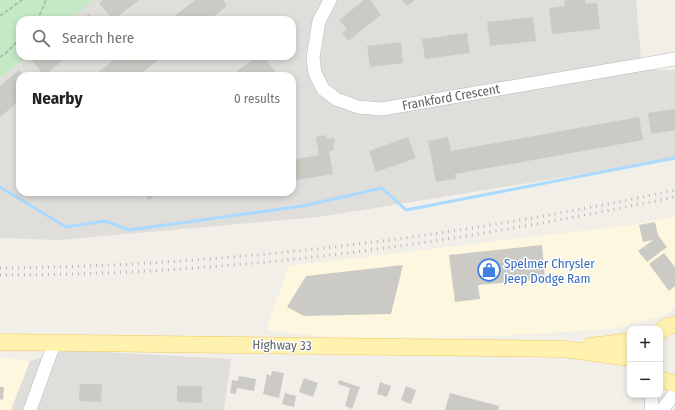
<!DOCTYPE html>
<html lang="en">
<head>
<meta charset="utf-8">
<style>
	body { margin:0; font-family:"Fira Sans Condensed",sans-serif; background:#f2f2f2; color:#202124 }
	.controls { position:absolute; right:12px; bottom:12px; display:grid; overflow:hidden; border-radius:8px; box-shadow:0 2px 6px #0003 }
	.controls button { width:36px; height:36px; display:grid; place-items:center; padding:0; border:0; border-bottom:1px solid #e0e0e0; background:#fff; color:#202124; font:20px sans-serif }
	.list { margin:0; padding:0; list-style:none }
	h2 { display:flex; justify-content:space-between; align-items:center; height:52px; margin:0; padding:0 16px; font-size:17px }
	h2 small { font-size:13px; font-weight:400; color:#757577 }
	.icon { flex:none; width:22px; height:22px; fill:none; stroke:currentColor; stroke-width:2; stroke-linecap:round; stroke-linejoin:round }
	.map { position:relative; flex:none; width:675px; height:410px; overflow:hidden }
	.search { position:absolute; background:#fff; box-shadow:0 2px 6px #0003; left:16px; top:16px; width:280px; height:44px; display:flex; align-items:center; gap:10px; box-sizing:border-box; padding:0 14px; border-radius:12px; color:#757577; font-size:15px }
	.panel { position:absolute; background:#fff; box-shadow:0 2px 6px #0003; left:16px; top:72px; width:280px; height:124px; border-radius:12px }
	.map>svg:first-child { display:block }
	.commercial { fill:#fef7e0 }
	.industrial { fill:#e0deda; fill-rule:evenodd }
	.green { fill:#c5e8c5 }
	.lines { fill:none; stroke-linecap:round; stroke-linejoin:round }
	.stream { stroke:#aadaff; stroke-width:3 }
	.building { fill:#cccac5 }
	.minor-casing { stroke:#b5b8bc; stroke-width:14 }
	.major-casing { stroke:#f2c960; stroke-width:17 }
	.path { stroke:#9cc7a9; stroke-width:2; stroke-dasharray:4 2; stroke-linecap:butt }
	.minor { stroke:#fff; stroke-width:13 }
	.major { stroke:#fff2af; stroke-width:16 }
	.rail { stroke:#b6b7b8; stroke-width:3; stroke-dasharray:1 5; stroke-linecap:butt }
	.labels { text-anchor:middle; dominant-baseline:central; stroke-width:3; stroke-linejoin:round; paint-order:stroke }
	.street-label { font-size:13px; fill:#5f6368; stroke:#fff }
	.shop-label { font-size:13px; fill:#366cbe; stroke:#fff; text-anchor:start }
</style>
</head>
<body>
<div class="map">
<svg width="675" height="410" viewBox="0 0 675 410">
	<rect width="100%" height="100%" fill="#f1efe8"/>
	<path class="commercial" d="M 675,216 L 675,307 L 665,315 L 613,329 L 496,336 L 352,340 L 266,330 L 289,266 L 632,225 Z
		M 0,357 L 30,361 L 11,410 L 0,410 Z"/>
	<path class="industrial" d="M 94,0 L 636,0 L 642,70 L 675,70 L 675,159 L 319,217 L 59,240 L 0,238 L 0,78 L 27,56 L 292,56 L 292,20 L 70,20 ZM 20,76 L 292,76 L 292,192 L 20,192 Z
		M 66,350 L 231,359 L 224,410 L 11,410 L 30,361 Z"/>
	<path class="green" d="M 0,0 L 94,0 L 70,20 L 20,20 L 20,56 L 27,56 L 0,78 Z"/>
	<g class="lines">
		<path class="stream" d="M 0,187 L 66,227 L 105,221 L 129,230 L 303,206 L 382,188 L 406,210 L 675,158"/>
	</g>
	<path class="building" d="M 103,0 L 139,0 L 113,20 L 99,3 Z
		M 195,0 L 223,0 L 227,6 L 209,20 L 169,20 Z
		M 364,0 L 370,0 L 381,15 L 348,41 L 342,33 L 347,29 L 339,20 Z
		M 402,0 L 415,0 L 407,6 Z
		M 564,0 L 585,0 L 586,4 L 597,3 L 600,29 L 552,34 L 549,8 L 565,6 Z
		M 89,14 L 94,20 L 82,20 Z
		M 533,17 L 536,41 L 490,46 L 487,22 Z
		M 467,33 L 470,53 L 425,59 L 422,39 Z
		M 401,42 L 403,63 L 370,67 L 367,46 Z
		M 37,56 L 68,56 L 44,76 L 32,60 Z
		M 119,56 L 154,56 L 157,61 L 138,76 L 93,76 Z
		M 258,56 L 264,56 L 278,76 L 230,76 Z
		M 19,70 L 24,76 L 20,76 L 20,100 L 0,117 L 0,86 Z
		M 675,109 L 675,130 L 651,134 L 648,113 Z
		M 639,117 L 643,140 L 455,174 L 456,179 L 436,182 L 428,141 L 448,137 L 451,151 Z
		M 326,135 L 326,139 L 334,138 L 335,143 L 333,143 L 334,150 L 329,151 L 333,174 L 292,181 L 292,160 L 319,155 L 316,137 Z
		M 408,137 L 416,158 L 376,172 L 369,151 Z
		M 124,192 L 135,192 L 128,197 Z
		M 143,192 L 159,192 L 149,200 Z
		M 655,222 L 658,235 L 667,247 L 647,262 L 638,251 L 653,240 L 643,242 L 639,225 Z
		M 542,245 L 545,279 L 478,285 L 480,299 L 455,302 L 449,255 Z
		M 664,253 L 675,267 L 675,286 L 669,291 L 649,264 Z
		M 403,265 L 391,314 L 304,316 L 287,307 L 306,276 Z
		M 272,371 L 284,373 L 279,398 L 263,394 L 267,374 L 271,376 Z
		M 239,376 L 256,379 L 254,391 L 237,388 L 236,394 L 230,393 L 232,380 L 238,381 Z
		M 304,378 L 318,383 L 313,397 L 299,392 Z
		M 339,380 L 360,387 L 352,409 L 345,406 L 350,388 L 338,384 Z
		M 380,382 L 391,386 L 387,397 L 377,394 Z
		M 80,384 L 102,384 L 101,402 L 79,401 Z
		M 177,386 L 202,386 L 202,403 L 177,402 Z
		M 406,386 L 416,390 L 411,404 L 401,400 Z
		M 0,387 L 4,387 L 3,400 L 0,399 Z
		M 285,393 L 296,396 L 294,407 L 282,404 Z
		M 450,393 L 499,406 L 498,410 L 445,410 Z"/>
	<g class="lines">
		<g class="minor-casing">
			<path id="minor" d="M 330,0 L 319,21 L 313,58 L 315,73 L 323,89 L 336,99 L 358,107 L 382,109 L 675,59
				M 30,410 L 55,341
				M 651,410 L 652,395
				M 662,410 L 675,393"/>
		</g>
		<g class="major-casing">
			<path id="major" d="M 660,332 L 668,326 L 675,325
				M 0,342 L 564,349 L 630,358
				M 590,346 L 630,341
				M 660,379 L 675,384"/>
		</g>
		<path class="path" d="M 0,16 L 22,0
			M 36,20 L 39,16 L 46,0
			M 0,57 L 5,54 L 20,39"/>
		<use href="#minor" class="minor"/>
		<use href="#major" class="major"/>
		<path class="rail" d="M 0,268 C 227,266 453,238 675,190
			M 0,275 C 133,275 267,265 399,246 C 492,233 583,216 675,197"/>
	</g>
	<defs>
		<g id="shop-ring" transform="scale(1.15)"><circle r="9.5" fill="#fff" stroke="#3f7fe0" stroke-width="1.5"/><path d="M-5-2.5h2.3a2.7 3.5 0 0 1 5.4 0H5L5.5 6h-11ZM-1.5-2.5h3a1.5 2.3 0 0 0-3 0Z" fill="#3f7fe0"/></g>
	</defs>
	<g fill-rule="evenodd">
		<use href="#shop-ring" x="489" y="270"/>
	</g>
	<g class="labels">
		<g class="street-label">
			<text transform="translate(451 97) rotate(-10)">Frankford Crescent</text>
			<text transform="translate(282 345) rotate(1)">Highway 33</text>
		</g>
		<g class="shop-label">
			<text x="504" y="263">Spelmer Chrysler<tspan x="504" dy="15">Jeep Dodge Ram</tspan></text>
		</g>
	</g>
</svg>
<div class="controls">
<button>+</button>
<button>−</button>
</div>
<div class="search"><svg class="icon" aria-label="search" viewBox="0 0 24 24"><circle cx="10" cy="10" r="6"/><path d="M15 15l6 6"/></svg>Search here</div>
<section class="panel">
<h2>Nearby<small>0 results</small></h2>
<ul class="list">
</ul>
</section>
</div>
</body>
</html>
